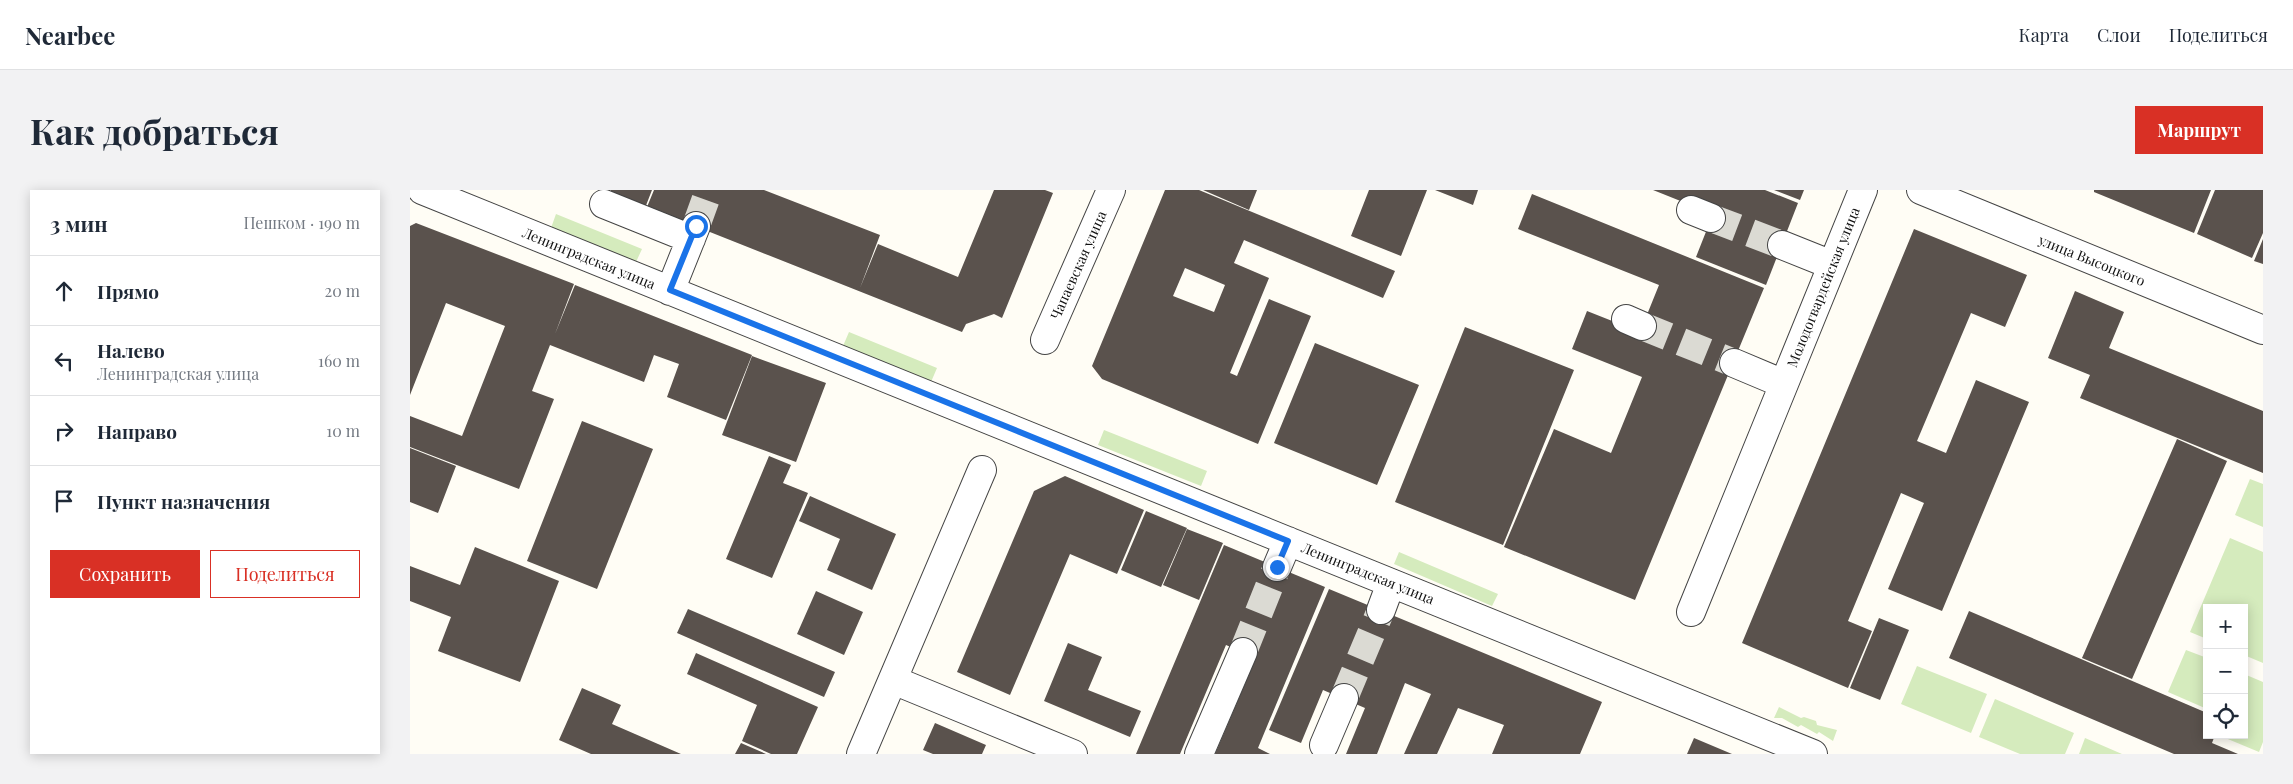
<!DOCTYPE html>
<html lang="ru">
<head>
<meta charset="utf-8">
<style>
	body { margin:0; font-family:"Playfair Display",serif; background:#f2f2f3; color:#1f2937 }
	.controls { position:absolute; right:15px; bottom:15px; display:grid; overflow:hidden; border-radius:0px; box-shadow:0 2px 12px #0003 }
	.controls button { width:45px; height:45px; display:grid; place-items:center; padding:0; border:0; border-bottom:1px solid #e0e1e3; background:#fff; color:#1f2937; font:25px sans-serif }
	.stop { position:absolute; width:15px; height:15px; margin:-11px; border:4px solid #1a73e8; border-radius:50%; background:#fff }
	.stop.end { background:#1a73e8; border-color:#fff; box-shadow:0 1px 5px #0008 }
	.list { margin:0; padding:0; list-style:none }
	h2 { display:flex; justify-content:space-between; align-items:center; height:65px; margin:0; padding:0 20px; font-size:21px }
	h2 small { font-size:16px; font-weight:400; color:#747a83 }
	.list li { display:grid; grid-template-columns:32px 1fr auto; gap:15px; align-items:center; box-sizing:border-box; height:70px; padding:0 20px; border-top:1px solid #e0e1e3 }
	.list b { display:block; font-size:19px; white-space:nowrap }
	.list p { margin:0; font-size:16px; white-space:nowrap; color:#747a83 }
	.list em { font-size:16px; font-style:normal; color:#747a83 }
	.actions { display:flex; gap:10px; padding:15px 20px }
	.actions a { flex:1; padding:11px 0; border:1px solid #d93025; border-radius:0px; text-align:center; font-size:18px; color:#d93025 }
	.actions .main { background:#d93025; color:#fff }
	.icon { flex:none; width:28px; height:28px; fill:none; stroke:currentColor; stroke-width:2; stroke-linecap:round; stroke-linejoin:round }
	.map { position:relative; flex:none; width:1853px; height:564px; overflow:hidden; border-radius:0px }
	header { display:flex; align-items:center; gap:30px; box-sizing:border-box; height:70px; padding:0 25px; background:#fff; border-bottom:1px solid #e0e1e3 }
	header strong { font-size:24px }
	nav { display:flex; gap:28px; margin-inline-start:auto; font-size:18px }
	.intro { display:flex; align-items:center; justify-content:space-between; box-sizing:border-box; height:120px; padding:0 30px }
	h1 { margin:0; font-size:35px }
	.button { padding:12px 22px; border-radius:0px; background:#d93025; color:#fff; font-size:18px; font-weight:700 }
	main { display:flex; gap:30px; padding:0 30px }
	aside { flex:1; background:#fff; border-radius:0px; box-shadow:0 2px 12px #0003 }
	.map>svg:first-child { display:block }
	.green { fill:#d5ebbd }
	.building { fill:#5a524d; fill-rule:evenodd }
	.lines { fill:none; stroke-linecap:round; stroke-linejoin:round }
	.minor-tunnel { stroke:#dbdad3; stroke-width:28; stroke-dasharray:28 14; stroke-linecap:butt }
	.minor-casing { stroke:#444; stroke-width:30 }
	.minor { stroke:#fff; stroke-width:28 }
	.route { stroke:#1a73e8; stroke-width:6 }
	.labels { text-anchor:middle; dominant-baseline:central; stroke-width:5; stroke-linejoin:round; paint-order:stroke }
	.street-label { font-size:14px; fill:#111; stroke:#fff }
</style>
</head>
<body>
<header>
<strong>Nearbee</strong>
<nav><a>Карта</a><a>Слои</a><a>Поделиться</a></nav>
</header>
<div class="intro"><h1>Как добраться</h1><a class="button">Маршрут</a></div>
<main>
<aside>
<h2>3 мин<small>Пешком · 190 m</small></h2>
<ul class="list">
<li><svg class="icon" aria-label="ahead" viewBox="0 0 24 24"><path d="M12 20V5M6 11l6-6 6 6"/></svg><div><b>Прямо</b></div><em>20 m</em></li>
<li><svg class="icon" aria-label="left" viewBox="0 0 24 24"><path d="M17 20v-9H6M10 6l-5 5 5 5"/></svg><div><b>Налево</b><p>Ленинградская улица</p></div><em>160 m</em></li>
<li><svg class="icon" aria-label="right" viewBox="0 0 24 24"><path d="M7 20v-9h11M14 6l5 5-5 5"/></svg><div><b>Направо</b></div><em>10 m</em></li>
<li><svg class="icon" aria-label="arrive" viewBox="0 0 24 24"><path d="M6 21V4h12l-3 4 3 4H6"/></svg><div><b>Пункт назначения</b></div></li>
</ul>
<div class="actions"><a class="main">Сохранить</a><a>Поделиться</a></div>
</aside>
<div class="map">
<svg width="1853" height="564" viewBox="0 0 1853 564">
	<rect width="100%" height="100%" fill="#fffdf5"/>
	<path class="green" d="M 146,24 L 232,59 L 226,72 L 141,38 Z
		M 439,142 L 527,178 L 521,192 L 433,156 Z
		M 694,240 L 797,281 L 791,296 L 688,255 Z
		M 1840,289 L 1853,294 L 1853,337 L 1825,325 Z
		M 1820,348 L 1853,362 L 1853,473 L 1834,465 L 1834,418 L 1797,418 L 1797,449 L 1780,442 Z
		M 989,362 L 1088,404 L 1082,416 L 984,374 Z
		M 1776,460 L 1797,468 L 1797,519 L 1758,502 Z
		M 1507,476 L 1577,504 L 1561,543 L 1491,514 Z
		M 1834,484 L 1853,492 L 1853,552 L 1849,562 L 1813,547 L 1834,545 Z
		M 1585,509 L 1664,543 L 1655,564 L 1610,564 L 1569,547 Z
		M 1369,517 L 1391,528 L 1394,527 L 1406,531 L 1407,535 L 1427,540 L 1423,551 L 1409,542 L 1407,544 L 1391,535 L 1388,537 L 1372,528 L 1364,528 Z
		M 1675,548 L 1712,564 L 1669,564 Z"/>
	<path class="building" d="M 201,0 L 242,0 L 235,18 L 199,4 Z
		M 244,0 L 354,0 L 470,45 L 450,98 L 468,54 L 548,87 L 584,0 L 635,0 L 643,3 L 592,128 L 584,124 L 556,134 L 552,142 L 237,17 Z
		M 755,0 L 789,0 L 985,81 L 973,108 L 834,50 L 824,73 L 859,88 L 820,183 L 827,186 L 859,109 L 901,126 L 848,254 L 692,189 L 682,176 ZM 775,78 L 815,95 L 804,122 L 763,106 Z
		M 793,0 L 847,0 L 839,20 Z
		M 959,0 L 1017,0 L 991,66 L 941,46 Z
		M 1025,0 L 1068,0 L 1063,15 Z
		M 1243,0 L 1355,0 L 1388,13 L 1356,95 L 1286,67 L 1303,24 Z
		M 1364,0 L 1394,0 L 1390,10 Z
		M 1684,0 L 1801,0 L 1784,43 L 1684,2 Z
		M 1805,0 L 1853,0 L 1853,43 L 1842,68 L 1787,44 Z
		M 1122,4 L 1354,98 L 1225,410 L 1094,357 L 1144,239 L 1201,263 L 1232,187 L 1162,159 L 1177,121 L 1230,142 L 1249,95 L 1108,39 Z
		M 6,33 L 164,94 L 145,144 L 165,95 L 342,165 L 316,230 L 257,207 L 269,174 L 244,165 L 234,192 L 140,155 L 122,201 L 144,209 L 109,299 L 0,257 L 0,226 L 52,246 L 95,136 L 36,113 L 0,205 L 0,36 Z
		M 1504,39 L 1617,85 L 1595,137 L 1561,123 L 1507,251 L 1536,263 L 1566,190 L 1619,212 L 1532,421 L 1478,399 L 1514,313 L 1491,303 L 1438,431 L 1462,441 L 1438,498 L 1332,453 Z
		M 1853,49 L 1853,74 L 1844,71 Z
		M 1665,101 L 1714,122 L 1699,158 L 1853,221 L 1853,283 L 1670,208 L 1680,185 L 1638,168 Z
		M 1055,137 L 1164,180 L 1093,355 L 985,312 Z
		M 905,153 L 1009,195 L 967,295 L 864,253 Z
		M 342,166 L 416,193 L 386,272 L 312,245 Z
		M 172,231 L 243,259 L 187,399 L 117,371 Z
		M 1767,249 L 1817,271 L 1722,489 L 1672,468 Z
		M 0,258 L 46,276 L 28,323 L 0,312 Z
		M 359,266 L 381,275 L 373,293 L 398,303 L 362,388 L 316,369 Z
		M 655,286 L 734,320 L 707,384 L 660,364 L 600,505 L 547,482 L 624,301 Z
		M 400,306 L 486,344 L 462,400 L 417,380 L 430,349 L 389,331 Z
		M 736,321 L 777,338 L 751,397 L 711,380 Z
		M 777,339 L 813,353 L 789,410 L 753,395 Z
		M 814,355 L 915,397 L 848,558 L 860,564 L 805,564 L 846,468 L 816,455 L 770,564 L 726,564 Z
		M 65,357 L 149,391 L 110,492 L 28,461 L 41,427 L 0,411 L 0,376 L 50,395 Z
		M 919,399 L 1192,512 L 1170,564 L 1082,564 L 1094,535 L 1048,518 L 1027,564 L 994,564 L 1021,504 L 995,493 L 967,564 L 936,564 L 955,518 L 913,500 L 891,553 L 859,540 Z
		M 406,401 L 453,422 L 434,465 L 387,444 Z
		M 278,419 L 425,482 L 414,507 L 267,443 Z
		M 1559,421 L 1797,523 L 1797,545 L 1805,545 L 1802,553 L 1828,564 L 1764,564 L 1539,468 Z
		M 1469,428 L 1499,440 L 1470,510 L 1440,498 Z
		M 658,453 L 692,467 L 678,500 L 731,521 L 720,547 L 634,511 Z
		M 286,463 L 408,517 L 387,564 L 361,564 L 332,551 L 347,515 L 277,484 Z
		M 172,498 L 211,515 L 202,534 L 271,564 L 181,564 L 149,550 Z
		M 525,533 L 576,555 L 572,564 L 523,564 L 513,560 Z
		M 1284,548 L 1322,564 L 1277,564 Z
		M 331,553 L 356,564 L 325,564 Z"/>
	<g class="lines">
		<path class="minor-tunnel" d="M 1301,28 L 1372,55
			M 286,36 L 299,0
			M 1232,136 L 1324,173
			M 833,462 L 867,377
			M 934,508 L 971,420"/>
		<g class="minor-casing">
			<path id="minor" d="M 12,0 L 1403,564
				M 1511,0 L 1853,140
				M 194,14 L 281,49
				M 1281,20 L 1301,28
				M 1372,55 L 1422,75
				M 260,101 L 286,36
				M 1216,129 L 1232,136
				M 635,150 L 701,0
				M 1324,173 L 1374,194
				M 867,377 L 878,351
				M 971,420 L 981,393
				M 1281,422 L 1453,0
				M 483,490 L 663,564
				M 914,555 L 934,508
				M 451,564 L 572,280
				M 789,564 L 833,462"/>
		</g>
		<use href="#minor" class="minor"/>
	</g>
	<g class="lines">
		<path class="route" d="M 286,36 L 260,100 L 878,351 L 867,377"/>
	</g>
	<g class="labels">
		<g class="street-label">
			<text transform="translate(179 68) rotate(22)">Ленинградская улица</text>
			<text transform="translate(1682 70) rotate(22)">улица Высоцкого</text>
			<text transform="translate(668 75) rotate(-66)">Чапаевская улица</text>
			<text transform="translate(1413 97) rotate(-68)">Молодогвардейская улица</text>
			<text transform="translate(958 383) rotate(22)">Ленинградская улица</text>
		</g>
	</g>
</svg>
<div class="controls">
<button>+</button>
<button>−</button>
<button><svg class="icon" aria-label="locate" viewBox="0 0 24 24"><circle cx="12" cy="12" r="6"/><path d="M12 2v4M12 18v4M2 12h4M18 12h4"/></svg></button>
</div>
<div class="stop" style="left:286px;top:36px"></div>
<div class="stop end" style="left:867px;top:377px"></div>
</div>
</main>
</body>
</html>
